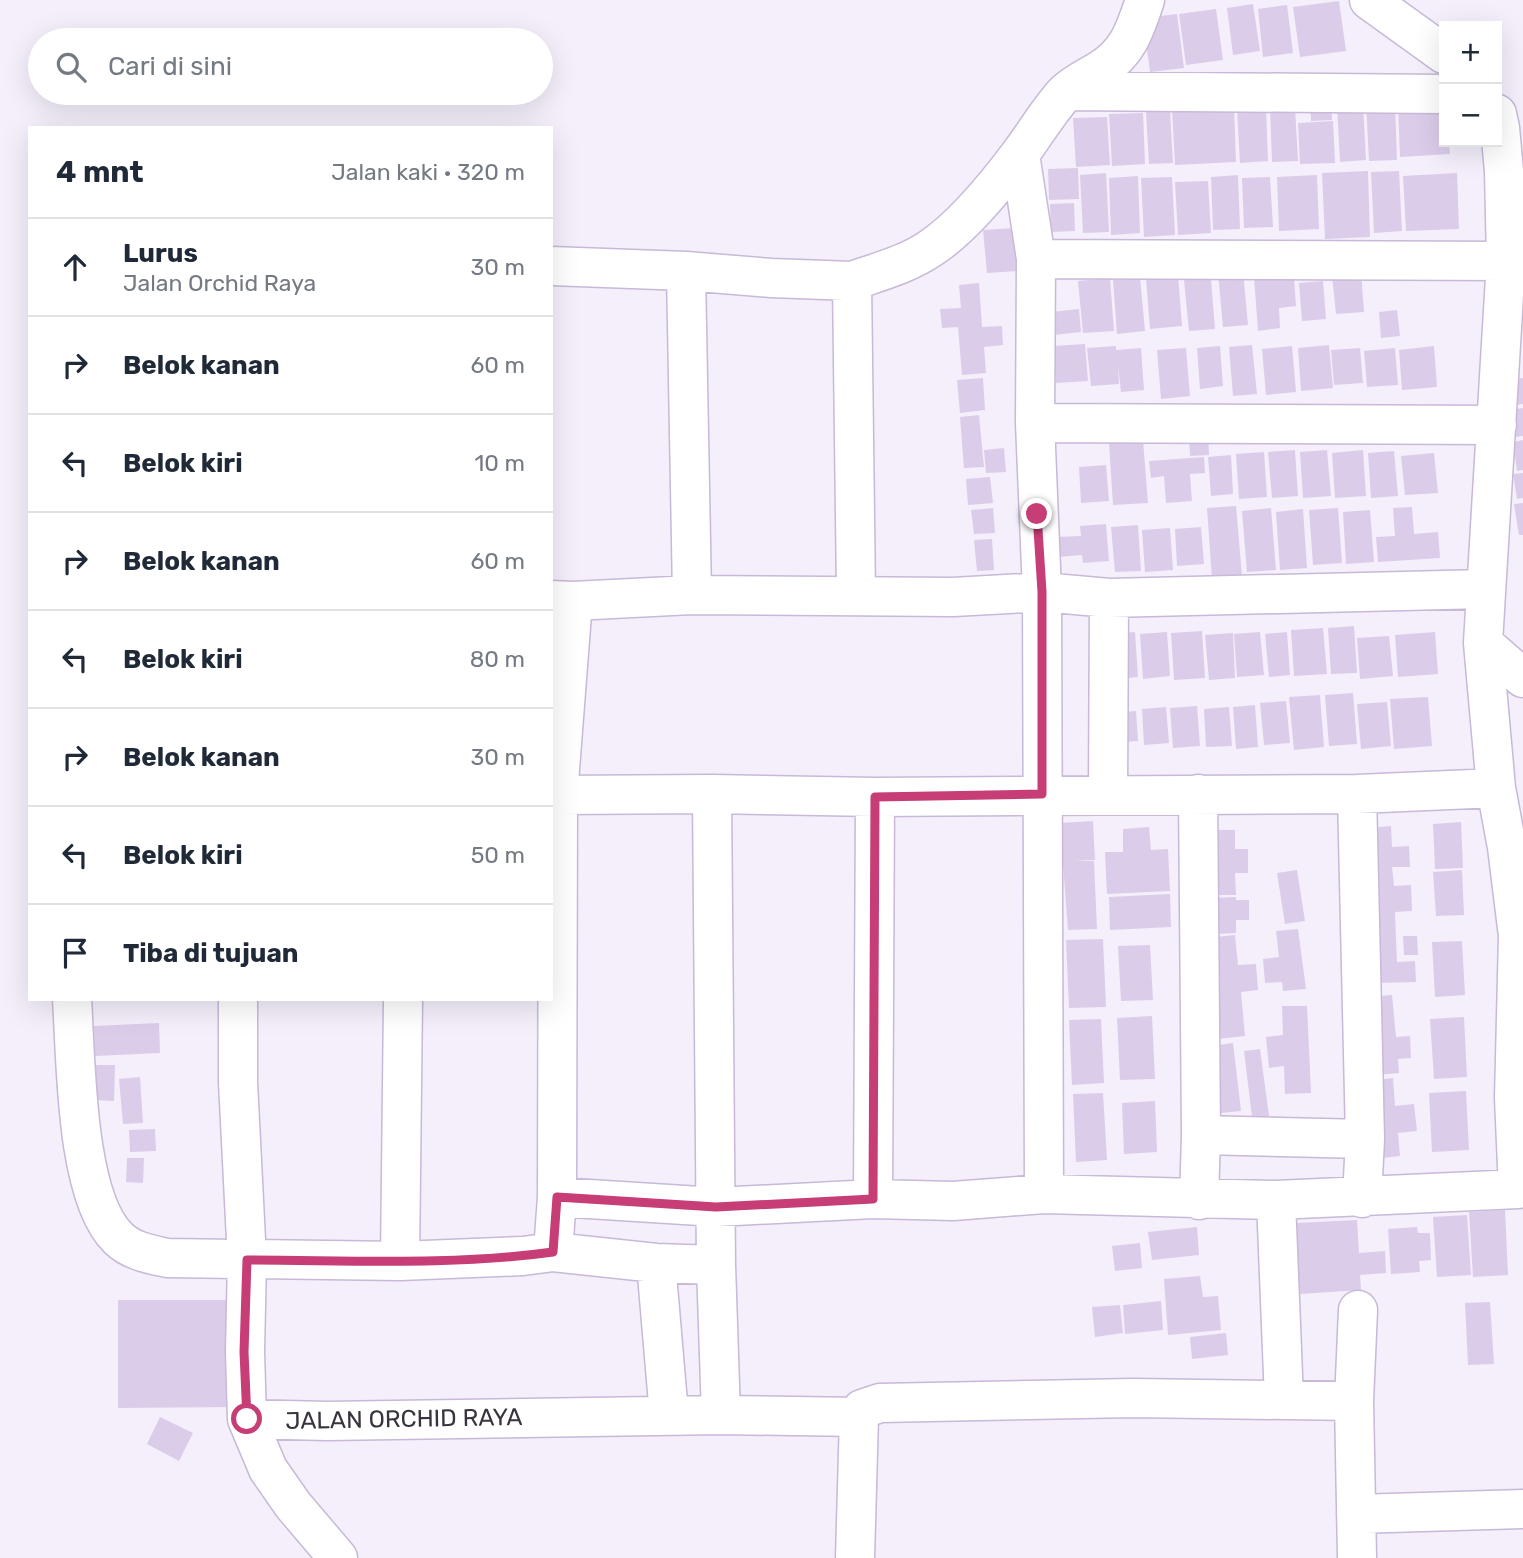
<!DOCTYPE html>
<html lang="id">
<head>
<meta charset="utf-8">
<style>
	body { margin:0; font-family:Rubik,sans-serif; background:#f6f6f7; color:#1f2937 }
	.controls { position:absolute; right:21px; top:21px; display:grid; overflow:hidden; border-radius:0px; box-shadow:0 7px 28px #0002 }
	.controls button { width:63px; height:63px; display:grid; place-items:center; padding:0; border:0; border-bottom:2px solid #e0e1e3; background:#fff; color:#1f2937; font:35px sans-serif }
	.stop { position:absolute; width:21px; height:21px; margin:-16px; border:5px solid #c73d75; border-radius:50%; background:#fff }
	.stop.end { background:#c73d75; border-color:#fff; box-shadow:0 2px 7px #0008 }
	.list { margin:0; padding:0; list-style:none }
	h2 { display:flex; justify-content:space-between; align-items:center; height:91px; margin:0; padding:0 28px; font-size:30px }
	h2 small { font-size:23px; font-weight:400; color:#747a83 }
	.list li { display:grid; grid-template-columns:46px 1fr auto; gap:21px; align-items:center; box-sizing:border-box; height:98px; padding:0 28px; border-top:2px solid #e0e1e3 }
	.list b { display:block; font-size:26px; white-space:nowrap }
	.list p { margin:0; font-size:23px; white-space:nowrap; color:#747a83 }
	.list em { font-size:23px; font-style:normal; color:#747a83 }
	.icon { flex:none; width:38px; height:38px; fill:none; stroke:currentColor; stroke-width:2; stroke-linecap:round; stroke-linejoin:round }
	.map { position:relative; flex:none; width:1523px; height:1558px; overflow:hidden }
	.search { position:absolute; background:#fff; box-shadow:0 7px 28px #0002; left:28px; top:28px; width:525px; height:77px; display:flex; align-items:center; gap:18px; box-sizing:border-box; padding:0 24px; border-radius:38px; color:#747a83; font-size:26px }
	.panel { position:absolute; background:#fff; box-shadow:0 7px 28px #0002; left:28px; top:126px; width:525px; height:875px; border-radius:0px }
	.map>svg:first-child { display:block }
	.building { fill:#dbcdea }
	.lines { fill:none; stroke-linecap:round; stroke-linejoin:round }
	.minor-casing { stroke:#c7b9d7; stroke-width:41 }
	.minor { stroke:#fff; stroke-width:38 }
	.route { stroke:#c73d75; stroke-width:9 }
	.labels { text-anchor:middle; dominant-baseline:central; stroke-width:5; stroke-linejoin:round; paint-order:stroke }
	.street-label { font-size:24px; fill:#38333e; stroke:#fff }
</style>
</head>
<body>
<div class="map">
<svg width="1523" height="1558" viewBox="0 0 1523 1558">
	<rect width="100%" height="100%" fill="#f4effb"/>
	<path class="building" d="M 1339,1 L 1346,51 L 1300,57 L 1293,7 Z
		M 1253,4 L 1260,51 L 1233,55 L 1227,8 Z
		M 1287,5 L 1293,53 L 1263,57 L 1258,9 Z
		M 1216,9 L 1223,60 L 1186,65 L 1179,14 Z
		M 1177,14 L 1184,68 L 1150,72 L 1143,18 Z
		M 1331,99 L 1332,120 L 1311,121 L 1310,100 Z
		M 1395,102 L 1397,160 L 1369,161 L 1366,103 Z
		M 1444,102 L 1444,142 L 1449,142 L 1450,154 L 1400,157 L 1398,104 Z
		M 1363,104 L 1366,160 L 1340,162 L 1337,105 Z
		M 1234,106 L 1236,162 L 1175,165 L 1172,109 Z
		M 1295,107 L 1298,161 L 1272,162 L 1270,108 Z
		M 1266,108 L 1268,161 L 1240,163 L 1237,110 Z
		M 1170,111 L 1173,163 L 1149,164 L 1146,112 Z
		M 1143,113 L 1145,164 L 1112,166 L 1109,114 Z
		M 1107,117 L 1110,165 L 1076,167 L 1073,118 Z
		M 1333,121 L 1335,163 L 1300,164 L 1298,123 Z
		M 1078,168 L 1079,199 L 1049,200 L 1048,169 Z
		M 1368,171 L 1370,237 L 1325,239 L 1322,173 Z
		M 1399,171 L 1402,231 L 1374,233 L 1371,172 Z
		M 1106,173 L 1109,232 L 1083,233 L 1080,175 Z
		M 1457,173 L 1459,229 L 1406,231 L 1403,176 Z
		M 1238,175 L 1240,229 L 1213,230 L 1211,177 Z
		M 1317,175 L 1319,229 L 1279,231 L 1277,177 Z
		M 1138,176 L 1140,233 L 1111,235 L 1109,178 Z
		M 1172,177 L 1175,235 L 1144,237 L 1141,178 Z
		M 1270,177 L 1273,227 L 1244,228 L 1242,178 Z
		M 1208,181 L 1211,233 L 1178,235 L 1175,182 Z
		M 1074,203 L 1075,231 L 1051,232 L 1050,204 Z
		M 1014,228 L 1018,271 L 987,273 L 983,230 Z
		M 1210,267 L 1215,329 L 1189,331 L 1183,270 Z
		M 1243,271 L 1248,325 L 1223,327 L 1218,273 Z
		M 1361,272 L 1364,312 L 1336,314 L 1332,275 Z
		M 1178,275 L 1182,326 L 1150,329 L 1146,278 Z
		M 1276,275 L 1276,280 L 1294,278 L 1296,306 L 1279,308 L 1280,328 L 1258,331 L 1254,277 Z
		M 1140,277 L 1145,331 L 1117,334 L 1113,280 Z
		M 1110,278 L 1114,331 L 1083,333 L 1078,281 Z
		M 1323,281 L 1326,319 L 1302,321 L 1299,283 Z
		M 979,283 L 982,327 L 1002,326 L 1003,345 L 984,347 L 986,373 L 962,375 L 958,327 L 942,328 L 940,309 L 961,308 L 959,285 Z
		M 1079,309 L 1081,332 L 1053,335 L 1051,312 Z
		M 1397,310 L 1400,336 L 1381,338 L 1379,312 Z
		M 1085,344 L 1088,381 L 1056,383 L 1053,346 Z
		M 1252,345 L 1257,394 L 1233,396 L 1229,347 Z
		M 1329,345 L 1333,388 L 1301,391 L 1298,348 Z
		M 1116,346 L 1116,350 L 1141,348 L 1144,390 L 1121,392 L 1118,365 L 1119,384 L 1091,386 L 1087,348 Z
		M 1220,346 L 1223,386 L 1200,389 L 1197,348 Z
		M 1292,346 L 1296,392 L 1266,395 L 1262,349 Z
		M 1434,346 L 1437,387 L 1402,390 L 1399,350 Z
		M 1186,348 L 1190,396 L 1161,399 L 1157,350 Z
		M 1360,348 L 1363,383 L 1334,385 L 1331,350 Z
		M 1395,348 L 1398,385 L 1367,387 L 1364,351 Z
		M 983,378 L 985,410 L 960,413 L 957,380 Z
		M 1523,378 L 1523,404 L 1516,405 L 1512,380 Z
		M 1523,408 L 1523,436 L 1516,437 L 1511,410 Z
		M 979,415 L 984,467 L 964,468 L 960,417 Z
		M 1208,432 L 1209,455 L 1190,456 L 1189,434 Z
		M 1143,440 L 1148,503 L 1113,505 L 1109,442 Z
		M 1523,440 L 1523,470 L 1517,471 L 1513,442 Z
		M 1004,448 L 1006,472 L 986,473 L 984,450 Z
		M 1295,450 L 1298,496 L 1272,498 L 1268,452 Z
		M 1327,450 L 1331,496 L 1303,498 L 1300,452 Z
		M 1363,450 L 1366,496 L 1335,498 L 1332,453 Z
		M 1394,451 L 1398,496 L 1371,498 L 1368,453 Z
		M 1264,452 L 1267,497 L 1239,499 L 1236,454 Z
		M 1434,453 L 1438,493 L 1405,495 L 1401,456 Z
		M 1231,455 L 1233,494 L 1211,496 L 1208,457 Z
		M 1204,457 L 1205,473 L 1190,474 L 1192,501 L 1166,503 L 1164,476 L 1151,478 L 1149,461 Z
		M 1106,465 L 1109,501 L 1081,503 L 1079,467 Z
		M 1523,473 L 1523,498 L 1517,499 L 1513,474 Z
		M 990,477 L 993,503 L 968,505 L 966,479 Z
		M 1523,503 L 1523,535 L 1519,535 L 1514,504 Z
		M 1236,506 L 1242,576 L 1212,579 L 1207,508 Z
		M 1412,507 L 1414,534 L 1438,532 L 1440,558 L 1378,562 L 1376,537 L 1395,536 L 1393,508 Z
		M 993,508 L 995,533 L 974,534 L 971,510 Z
		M 1271,508 L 1276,570 L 1247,572 L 1242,511 Z
		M 1338,508 L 1342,563 L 1313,565 L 1309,510 Z
		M 1303,509 L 1307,568 L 1280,570 L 1276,512 Z
		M 1370,510 L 1374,562 L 1346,564 L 1343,512 Z
		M 1106,524 L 1109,561 L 1083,563 L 1082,555 L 1058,557 L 1056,537 L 1081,536 L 1080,526 Z
		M 1138,525 L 1141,571 L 1115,572 L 1111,527 Z
		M 1201,527 L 1204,564 L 1177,566 L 1175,529 Z
		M 1170,528 L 1173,570 L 1145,572 L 1142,530 Z
		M 992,539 L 994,570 L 977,571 L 974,540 Z
		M 1354,626 L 1357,673 L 1331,674 L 1328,628 Z
		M 1323,628 L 1327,674 L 1294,676 L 1291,630 Z
		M 1202,631 L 1205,678 L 1174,680 L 1171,633 Z
		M 1135,632 L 1138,677 L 1116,679 L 1113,634 Z
		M 1167,632 L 1170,676 L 1143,679 L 1140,634 Z
		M 1260,632 L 1264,675 L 1237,677 L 1234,634 Z
		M 1287,632 L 1290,675 L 1269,677 L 1265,634 Z
		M 1435,632 L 1438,674 L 1398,677 L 1395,635 Z
		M 1233,633 L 1235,678 L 1209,680 L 1205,635 Z
		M 1389,636 L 1393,676 L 1360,679 L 1357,638 Z
		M 1353,693 L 1357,744 L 1329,746 L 1325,695 Z
		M 1320,695 L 1324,747 L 1294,750 L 1289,697 Z
		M 1428,697 L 1432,746 L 1394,749 L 1390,699 Z
		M 1286,701 L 1290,743 L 1264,745 L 1260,703 Z
		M 1387,702 L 1391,746 L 1361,749 L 1357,704 Z
		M 1255,705 L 1258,747 L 1236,749 L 1233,707 Z
		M 1197,706 L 1200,746 L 1173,748 L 1170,708 Z
		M 1166,707 L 1169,743 L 1144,745 L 1142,709 Z
		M 1229,707 L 1232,746 L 1206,747 L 1204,709 Z
		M 1136,711 L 1138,741 L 1112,743 L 1109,713 Z
		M 1093,821 L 1095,860 L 1074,861 L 1094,861 L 1097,929 L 1068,930 L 1060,823 Z
		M 1461,822 L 1463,868 L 1435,869 L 1433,824 Z
		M 1391,826 L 1392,847 L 1409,846 L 1410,867 L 1392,867 L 1394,886 L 1411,885 L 1412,911 L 1395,912 L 1397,962 L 1415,961 L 1416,982 L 1378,983 L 1369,828 Z
		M 1149,827 L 1151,850 L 1168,849 L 1170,891 L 1107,894 L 1105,852 L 1123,852 L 1123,829 Z
		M 1212,830 L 1235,830 L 1235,849 L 1248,849 L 1248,873 L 1235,873 L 1236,895 L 1213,895 Z
		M 1297,870 L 1305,921 L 1285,924 L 1277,873 Z
		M 1462,870 L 1464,915 L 1436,916 L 1433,872 Z
		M 1170,894 L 1171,927 L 1110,930 L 1109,897 Z
		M 1236,897 L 1236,900 L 1249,900 L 1249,920 L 1236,920 L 1236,933 L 1215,934 L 1215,898 Z
		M 1298,929 L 1306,989 L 1283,991 L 1282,982 L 1265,983 L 1263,959 L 1279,957 L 1276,931 Z
		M 1235,935 L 1238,965 L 1256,964 L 1258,990 L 1241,992 L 1245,1036 L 1217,1039 L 1207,938 Z
		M 1403,936 L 1417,936 L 1418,955 L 1404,955 Z
		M 1103,939 L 1106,1007 L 1069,1008 L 1066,940 Z
		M 1462,941 L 1465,995 L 1435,997 L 1432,942 Z
		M 1150,945 L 1153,1000 L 1121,1001 L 1118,946 Z
		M 1392,995 L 1396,1037 L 1410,1036 L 1411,1058 L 1398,1059 L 1399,1073 L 1376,1075 L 1368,997 Z
		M 1282,1006 L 1307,1006 L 1311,1093 L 1285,1094 L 1284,1066 L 1269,1068 L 1266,1037 L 1283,1035 Z
		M 1152,1016 L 1155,1079 L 1120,1080 L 1117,1018 Z
		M 1464,1017 L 1467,1077 L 1434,1079 L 1430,1019 Z
		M 1101,1019 L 1104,1083 L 1072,1085 L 1069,1020 Z
		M 159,1023 L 160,1053 L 95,1056 L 94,1026 Z
		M 1233,1043 L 1241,1111 L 1221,1113 L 1212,1046 Z
		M 1260,1049 L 1269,1116 L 1252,1117 L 1244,1051 Z
		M 94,1065 L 115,1065 L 114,1101 L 93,1100 Z
		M 140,1077 L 143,1123 L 123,1124 L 119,1079 Z
		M 1393,1078 L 1395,1106 L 1414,1104 L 1417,1131 L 1398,1133 L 1400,1156 L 1373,1159 L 1367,1081 Z
		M 1466,1091 L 1469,1150 L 1432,1152 L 1429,1093 Z
		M 1103,1093 L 1107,1160 L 1076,1162 L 1073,1094 Z
		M 1155,1101 L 1157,1152 L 1124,1154 L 1122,1103 Z
		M 155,1129 L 156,1151 L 130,1152 L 129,1130 Z
		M 127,1158 L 144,1158 L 143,1183 L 126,1182 Z
		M 1505,1210 L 1508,1275 L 1473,1277 L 1469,1212 Z
		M 1467,1215 L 1471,1275 L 1437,1277 L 1433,1217 Z
		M 1357,1220 L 1359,1253 L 1385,1251 L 1386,1273 L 1360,1275 L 1361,1290 L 1300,1294 L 1296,1223 Z
		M 1197,1227 L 1199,1255 L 1152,1260 L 1148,1232 Z
		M 1417,1227 L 1418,1233 L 1430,1233 L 1431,1260 L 1419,1261 L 1420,1272 L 1391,1274 L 1388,1229 Z
		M 1140,1243 L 1142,1268 L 1115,1271 L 1112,1246 Z
		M 1200,1276 L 1203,1297 L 1218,1296 L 1221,1330 L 1168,1335 L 1164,1279 Z
		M 118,1300 L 235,1300 L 236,1407 L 118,1408 Z
		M 1161,1301 L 1163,1330 L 1125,1334 L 1123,1305 Z
		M 1490,1302 L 1494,1364 L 1468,1365 L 1465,1303 Z
		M 1120,1305 L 1123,1333 L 1095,1337 L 1092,1307 Z
		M 1226,1333 L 1228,1355 L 1192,1359 L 1190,1337 Z
		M 160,1417 L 193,1433 L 179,1461 L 147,1444 Z"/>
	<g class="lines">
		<g class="minor-casing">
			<path id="minor" d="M 1369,0 L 1444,54
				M 1067,91 L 1444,94
				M 1497,114 L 1500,128 L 1504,171 L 1506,261 L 1483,643 L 1496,788 L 1507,847 L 1518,936 L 1514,1098 L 1523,1111
				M 1020,154 L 1036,259 L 1035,423 L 1497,425
				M 1036,259 L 1506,261
				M 551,266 L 686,271 L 692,595
				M 686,271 L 771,278 L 852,281 L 856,595
				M 852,281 C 878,272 908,264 931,248 C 964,226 996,186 1020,154 C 1035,134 1047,113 1064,94 C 1073,84 1089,77 1100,70 C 1128,53 1135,30 1145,0
				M 1035,423 L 1042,592 L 1044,1194
				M 551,600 L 573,601 L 692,595 L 953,597 L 1042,592 L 1109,598 L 1485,589
				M 573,601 L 558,795 L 712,794 L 716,1265
				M 1483,643 L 1523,678
				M 712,794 L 875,797 L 1357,794 L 1496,788
				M 1108,794 L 1109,598
				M 1198,794 L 1201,1135
				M 1357,794 L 1365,1139
				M 875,797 L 873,1199 L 953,1201 L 1044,1194 L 1276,1200 L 1284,1400
				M 72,999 C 76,1059 75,1196 118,1238 C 131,1251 149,1254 167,1258 L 400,1261 L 523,1256 L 553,1252 L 557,1197 L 558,795 L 551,795
				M 238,999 L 238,1082 L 247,1260 L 245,1352 L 247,1419 L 327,1421 L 721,1415
				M 557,1197 L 716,1207 L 873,1199
				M 1199,1200 L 1201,1135 L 1365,1139 L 1362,1198
				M 1276,1200 L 1518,1189 L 1514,1098
				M 553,1252 L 656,1263 L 716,1265 L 721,1415 L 859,1417
				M 400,1261 L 403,999
				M 656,1263 L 669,1415
				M 247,1419 L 268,1469 L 293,1505 L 338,1558
				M 1356,1514 L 1523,1509
				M 855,1558 L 859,1417 L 862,1409 L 880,1403 L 1133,1398 L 1354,1401
				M 1357,1558 L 1354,1401 L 1358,1310"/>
		</g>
		<use href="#minor" class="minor"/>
	</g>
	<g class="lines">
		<path class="route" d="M 247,1419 L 244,1352 L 247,1260 C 348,1260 452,1266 553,1252 L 557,1197 L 716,1207 L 873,1199 L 875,797 L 1042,794 L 1042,592 L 1037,514"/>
	</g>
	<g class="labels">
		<g class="street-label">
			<text transform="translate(404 1419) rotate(-1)">JALAN ORCHID RAYA</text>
		</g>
	</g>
</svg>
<div class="controls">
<button>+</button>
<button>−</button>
</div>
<div class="stop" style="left:247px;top:1419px"></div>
<div class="stop end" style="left:1037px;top:514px"></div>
<div class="search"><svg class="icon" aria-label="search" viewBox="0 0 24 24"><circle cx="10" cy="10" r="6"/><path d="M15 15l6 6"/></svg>Cari di sini</div>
<section class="panel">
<h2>4 mnt<small>Jalan kaki · 320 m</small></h2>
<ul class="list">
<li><svg class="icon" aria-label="ahead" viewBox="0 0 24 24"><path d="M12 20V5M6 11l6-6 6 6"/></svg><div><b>Lurus</b><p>Jalan Orchid Raya</p></div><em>30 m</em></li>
<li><svg class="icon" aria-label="right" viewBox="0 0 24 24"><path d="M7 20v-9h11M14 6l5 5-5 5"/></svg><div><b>Belok kanan</b></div><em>60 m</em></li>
<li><svg class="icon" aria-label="left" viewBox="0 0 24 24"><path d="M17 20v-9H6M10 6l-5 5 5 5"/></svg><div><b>Belok kiri</b></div><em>10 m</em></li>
<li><svg class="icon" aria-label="right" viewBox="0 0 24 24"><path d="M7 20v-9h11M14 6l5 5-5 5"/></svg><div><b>Belok kanan</b></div><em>60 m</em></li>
<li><svg class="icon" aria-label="left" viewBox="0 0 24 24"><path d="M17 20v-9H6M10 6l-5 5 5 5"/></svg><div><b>Belok kiri</b></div><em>80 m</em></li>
<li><svg class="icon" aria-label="right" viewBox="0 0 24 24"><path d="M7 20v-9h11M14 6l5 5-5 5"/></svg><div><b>Belok kanan</b></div><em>30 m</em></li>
<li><svg class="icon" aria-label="left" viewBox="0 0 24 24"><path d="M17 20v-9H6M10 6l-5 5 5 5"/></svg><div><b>Belok kiri</b></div><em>50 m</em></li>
<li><svg class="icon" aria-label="arrive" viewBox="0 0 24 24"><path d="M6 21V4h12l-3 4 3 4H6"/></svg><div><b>Tiba di tujuan</b></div></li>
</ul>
</section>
</div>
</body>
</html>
